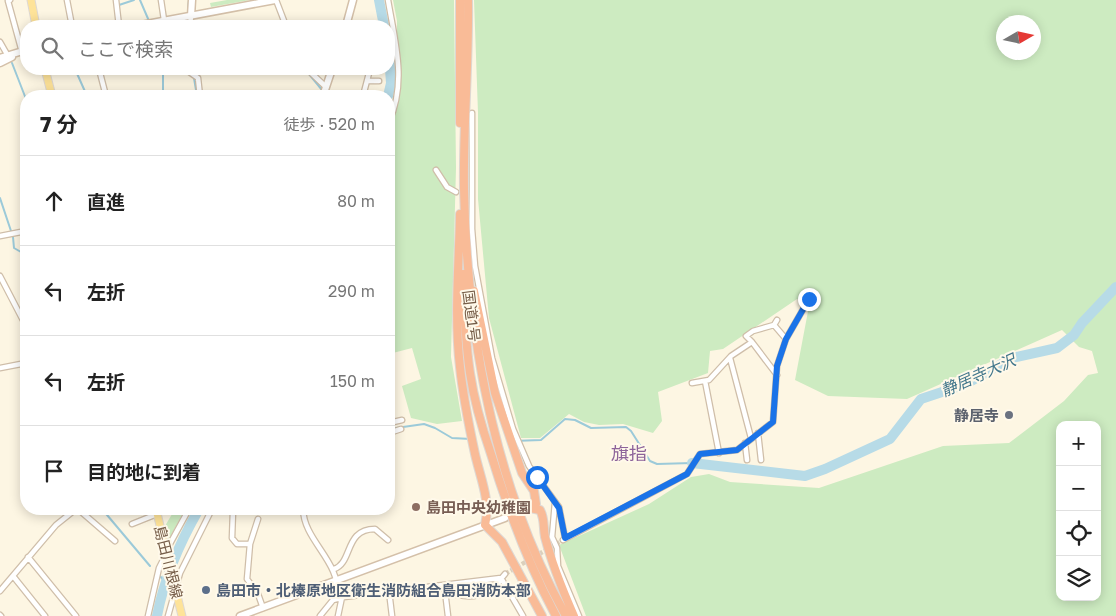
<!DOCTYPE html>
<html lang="ja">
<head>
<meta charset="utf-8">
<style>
	body { margin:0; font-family:"Golos Text","Noto Sans JP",sans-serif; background:#f6f6f6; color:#222 }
	.controls { position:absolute; right:15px; bottom:15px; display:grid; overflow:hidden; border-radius:10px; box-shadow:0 2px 12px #0003 }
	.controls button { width:45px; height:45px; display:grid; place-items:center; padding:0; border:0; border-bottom:1px solid #e0e0e0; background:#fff; color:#222; font:25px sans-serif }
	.compass { position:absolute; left:996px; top:15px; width:45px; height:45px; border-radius:50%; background:#fff; box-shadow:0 2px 12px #0003; rotate:81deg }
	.stop { position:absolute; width:15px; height:15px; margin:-11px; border:4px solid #1a73e8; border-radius:50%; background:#fff }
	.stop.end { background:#1a73e8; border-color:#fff; box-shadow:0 1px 5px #0008 }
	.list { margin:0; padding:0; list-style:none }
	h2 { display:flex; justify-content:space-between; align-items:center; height:65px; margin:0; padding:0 20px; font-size:21px }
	h2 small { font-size:16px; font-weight:400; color:#767676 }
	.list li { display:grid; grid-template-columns:32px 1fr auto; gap:15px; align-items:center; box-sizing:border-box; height:90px; padding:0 20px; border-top:1px solid #e0e0e0 }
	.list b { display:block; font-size:19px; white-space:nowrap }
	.list em { font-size:16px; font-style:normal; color:#767676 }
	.icon { flex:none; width:28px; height:28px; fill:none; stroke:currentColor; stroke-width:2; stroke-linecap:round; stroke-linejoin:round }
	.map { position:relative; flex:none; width:1116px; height:616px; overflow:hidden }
	.search { position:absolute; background:#fff; box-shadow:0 2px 12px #0003; left:20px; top:20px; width:375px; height:55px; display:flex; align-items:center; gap:12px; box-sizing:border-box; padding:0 18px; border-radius:20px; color:#767676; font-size:19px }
	.panel { position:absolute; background:#fff; box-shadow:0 2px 12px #0003; left:20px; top:90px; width:375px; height:425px; border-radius:20px }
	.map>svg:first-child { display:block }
	.green { fill:#cdebc1; fill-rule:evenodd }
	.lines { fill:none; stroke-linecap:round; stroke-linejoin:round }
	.stream { stroke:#9ccad9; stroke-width:2 }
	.river { stroke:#b7dbe7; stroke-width:10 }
	.street-tunnel { stroke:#dbd0bc; stroke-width:4.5; stroke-dasharray:4.5 2; stroke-linecap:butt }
	.street-casing { stroke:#cfbea9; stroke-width:7 }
	.secondary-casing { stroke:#d4c0a9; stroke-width:9 }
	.primary-casing { stroke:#ded8d3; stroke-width:9 }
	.highway-casing { stroke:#ded8d3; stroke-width:10 }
	.street { stroke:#fff; stroke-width:4.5 }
	.secondary { stroke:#fff; stroke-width:6 }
	.primary { stroke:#fee399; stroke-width:7 }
	.highway { stroke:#f9bb97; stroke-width:8 }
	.route { stroke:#1a73e8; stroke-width:6 }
	.worship-dot { fill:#6b7280; stroke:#fff9ea; stroke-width:2 }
	.education-dot { fill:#8d6e63; stroke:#fff9ea; stroke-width:2 }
	.service-dot { fill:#5c6f8a; stroke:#fff9ea; stroke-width:2 }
	.labels { text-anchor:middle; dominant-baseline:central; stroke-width:4; stroke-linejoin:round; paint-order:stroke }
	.street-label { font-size:15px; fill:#765d48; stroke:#fff9ea }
	.worship-label { font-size:15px; font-weight:bold; fill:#5b616d; stroke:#fff9ea; text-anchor:end }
	.education-label { font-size:15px; font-weight:bold; fill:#785e54; stroke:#fff9ea; text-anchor:start }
	.service-label { font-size:15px; font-weight:bold; fill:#4e5e75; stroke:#fff9ea; text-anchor:start }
	.water-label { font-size:16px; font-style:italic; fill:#41768b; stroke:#fff9ea }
	.quarter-label { font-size:18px; fill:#8d639a; stroke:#fff9ea }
</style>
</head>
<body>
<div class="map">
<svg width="1116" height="616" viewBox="0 0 1116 616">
	<rect width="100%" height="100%" fill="#fdf6e3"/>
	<path class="green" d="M 227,0 L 250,0 L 211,7 L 210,3 Z
		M 393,0 L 454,0 L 456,168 L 451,357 L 462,421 L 437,424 L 411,418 L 402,386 L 421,379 L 412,348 L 389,354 L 389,113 L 397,89 L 397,21 Z
		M 474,0 L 1116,0 L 1116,616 L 586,616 L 559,545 L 649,504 L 691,477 L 709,474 L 730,482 L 819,488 L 943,446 L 1009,443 L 1064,401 L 1088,375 L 1098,373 L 1092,351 L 1079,347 L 1062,330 L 907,399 L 828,396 L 795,380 L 809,306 L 797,299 L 723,349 L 710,351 L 708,373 L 658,392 L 662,421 L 653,433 L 623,424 L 599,425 L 584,422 L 569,414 L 540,438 L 521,438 L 489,318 L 478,199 L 478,113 ZM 1004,22 L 1034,22 L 1034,52 L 1004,52 ZM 1060,425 L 1097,425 L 1097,597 L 1060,597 Z
		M 175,509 L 185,509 L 168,541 L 165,526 Z"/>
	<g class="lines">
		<path class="stream" d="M 140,0 L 149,21
			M 119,5 L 134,0
			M 188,8 L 189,0
			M 187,26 L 188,17
			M 12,63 L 26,99
			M 75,69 L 87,96
			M 163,69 L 163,90 L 166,96
			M 305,69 L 322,90
			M 194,78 L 197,96
			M 0,198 L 13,237 L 14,248 L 21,252 L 26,283
			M 389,429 L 424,424 L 435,428 L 452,438 L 471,439
			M 513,441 L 541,440 L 565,419 L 575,420 L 591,428 L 626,427 L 631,431 L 650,461 L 657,464 L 692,463
			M 102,509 L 150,566
			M 193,509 L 196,513
			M 159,575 L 166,583"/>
		<path class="river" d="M 379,0 L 384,26
			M 388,96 L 391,83 L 389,56
			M 692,463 L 805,476 L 825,469 L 890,439 L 921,399 L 966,384 L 1012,358 L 1057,348 L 1074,335 L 1082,323 L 1116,287
			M 157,616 C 164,579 180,542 199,509"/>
		<path class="street-tunnel" d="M 505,574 L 563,540"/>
		<g class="street-casing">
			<path id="street" d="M 10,0 L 8,1 L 22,52
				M 67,0 L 72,26
				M 116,0 L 119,26
				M 161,0 L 164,20
				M 276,0 L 286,26
				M 388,0 C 395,42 407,82 389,122
				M 190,26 L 191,16
				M 0,42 L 8,56
				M 99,69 L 106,96
				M 185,69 L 198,78 L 200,96
				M 307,69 L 326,87
				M 367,81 L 379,81
				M 363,96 L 369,73
				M 472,113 L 472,229 L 475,266 L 492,358 L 513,429 L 529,466 L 559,507 L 565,538
				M 436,170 L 447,187 L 456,192
				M 0,236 L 26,231
				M 0,276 L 26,326
				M 774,325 L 786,339
				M 752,342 L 777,375
				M 730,358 L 751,438
				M 0,368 L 26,363
				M 705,381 L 719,453
				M 692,383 L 709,380 L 731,356 L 752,342 L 746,336 L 753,331 L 774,325 L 777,320
				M 389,423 L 402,420
				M 389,433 L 401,429
				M 758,433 L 761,460
				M 745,443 L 747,460
				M 555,502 L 552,537 L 557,548 L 558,566 L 579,616
				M 78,509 L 115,541
				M 303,509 C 304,542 341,560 338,599
				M 233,511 L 232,538 L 237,544 L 250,544
				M 258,519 L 250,544 L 247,579 L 258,594 L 263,608
				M 132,524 L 157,514
				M 563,540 L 687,474 L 700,454 L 737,450 L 773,422 L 777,366 L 786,339 L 809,299
				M 166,551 L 189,509
				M 28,557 L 76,616
				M 334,569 C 353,563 344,529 375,529 L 388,540
				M 13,576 L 45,616
				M 0,591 L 56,525 L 76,509
				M 389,591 L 392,616
				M 445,591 L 448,616
				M 445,592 C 464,598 484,600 498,584 C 500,580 502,577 505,574
				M 0,615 L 1,616
				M 148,616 L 159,568 L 166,554
				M 168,616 L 180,573 L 212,509
				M 320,616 L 333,600 L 344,597 L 501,578 L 523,616
				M 338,616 L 342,597"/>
		</g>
		<g class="secondary-casing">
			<path id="secondary" d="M 191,16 L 192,0
				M 136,26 L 275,0
				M 346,26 L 353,0
				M 0,58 L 26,50
				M 0,63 L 12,57
				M 323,96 L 332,69
				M 240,616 L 505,518"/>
		</g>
		<g class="primary-casing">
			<path id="primary" d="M 31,0 L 36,26
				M 45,69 L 52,96
				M 156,509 L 182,616"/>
		</g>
		<g class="highway-casing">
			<path id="highway" d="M 460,0 L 460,123
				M 468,0 C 469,63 463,126 464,189 C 467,337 493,485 566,616
				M 460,214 C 459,265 454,317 460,367 C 463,396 469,426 475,454 C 480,477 491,501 485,525 L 502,542 L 542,616
				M 463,274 C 464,307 465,340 470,373 C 474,400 482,428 491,454 C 508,510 528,564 556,616
				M 474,291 L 495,393 L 522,473 L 534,491 L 536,504 L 530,508
				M 530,508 L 540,510 C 545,519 543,527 545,537 C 552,564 563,591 574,616"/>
		</g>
		<use href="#street" class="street"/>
		<use href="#secondary" class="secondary"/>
		<use href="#primary" class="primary"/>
		<use href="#highway" class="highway"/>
	</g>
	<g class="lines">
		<path class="route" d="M 537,477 L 559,508 L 565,538 L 687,474 L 700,454 L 737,450 L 773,422 L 777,366 L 786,339 L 809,299"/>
	</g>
	<circle class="worship-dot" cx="1009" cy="415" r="5"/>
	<circle class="education-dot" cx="416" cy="507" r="5"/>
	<circle class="service-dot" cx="206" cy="590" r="5"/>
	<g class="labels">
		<g class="street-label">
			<text transform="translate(472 316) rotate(83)">国道1号</text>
			<text transform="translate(169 562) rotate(76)">島田川根線</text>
		</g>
		<g class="worship-label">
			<text x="999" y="415">静居寺</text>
		</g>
		<g class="education-label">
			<text x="426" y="507">島田中央幼稚園</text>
		</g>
		<g class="service-label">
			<text x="216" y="590">島田市・北榛原地区衛生消防組合島田消防本部</text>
		</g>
		<g class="water-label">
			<text transform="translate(978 375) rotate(-24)">静居寺大沢</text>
		</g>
		<g class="quarter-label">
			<text x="629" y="453">旗指</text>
		</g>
	</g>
</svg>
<div class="controls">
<button>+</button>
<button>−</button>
<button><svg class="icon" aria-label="locate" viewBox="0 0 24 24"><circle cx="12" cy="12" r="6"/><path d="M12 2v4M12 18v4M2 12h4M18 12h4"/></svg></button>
<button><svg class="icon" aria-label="layers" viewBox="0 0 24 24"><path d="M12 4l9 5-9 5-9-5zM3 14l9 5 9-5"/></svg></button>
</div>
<svg class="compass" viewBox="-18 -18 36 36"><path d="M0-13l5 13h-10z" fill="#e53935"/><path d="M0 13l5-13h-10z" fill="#767676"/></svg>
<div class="stop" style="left:537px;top:477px"></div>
<div class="stop end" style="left:809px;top:299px"></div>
<div class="search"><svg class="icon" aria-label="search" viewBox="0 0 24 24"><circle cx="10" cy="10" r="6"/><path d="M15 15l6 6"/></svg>ここで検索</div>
<section class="panel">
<h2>7 分<small>徒歩 · 520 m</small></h2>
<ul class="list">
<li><svg class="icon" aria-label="ahead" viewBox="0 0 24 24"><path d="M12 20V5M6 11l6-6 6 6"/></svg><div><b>直進</b></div><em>80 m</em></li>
<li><svg class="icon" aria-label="left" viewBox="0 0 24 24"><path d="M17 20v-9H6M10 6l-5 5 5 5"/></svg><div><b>左折</b></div><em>290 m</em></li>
<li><svg class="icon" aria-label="left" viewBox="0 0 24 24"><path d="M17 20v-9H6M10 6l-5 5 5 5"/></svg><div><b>左折</b></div><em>150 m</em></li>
<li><svg class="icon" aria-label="arrive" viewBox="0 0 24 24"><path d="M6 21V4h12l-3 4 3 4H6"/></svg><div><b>目的地に到着</b></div></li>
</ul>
</section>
</div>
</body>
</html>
